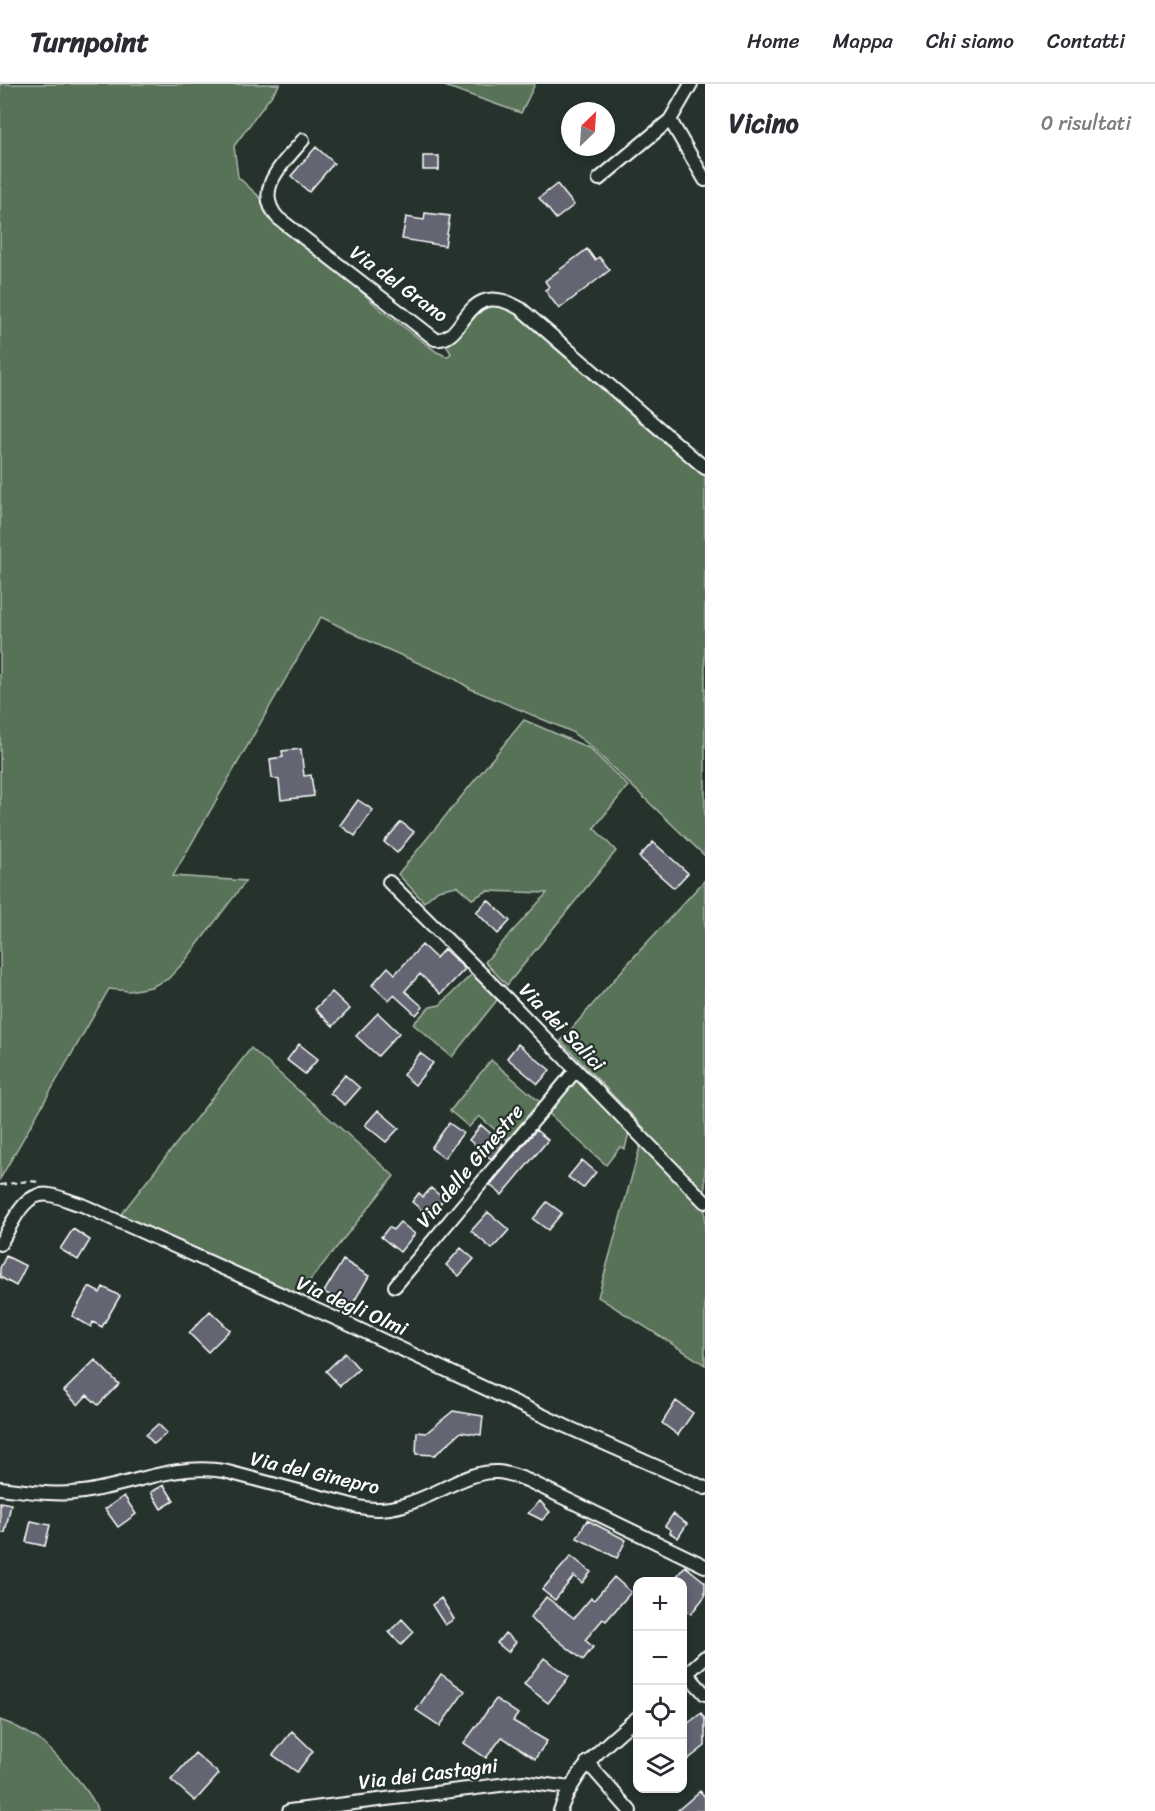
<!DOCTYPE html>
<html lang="it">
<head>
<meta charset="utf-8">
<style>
	body { margin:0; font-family:Sriracha,sans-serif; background:#f2f2f3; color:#2b2b33 }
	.controls { position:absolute; right:18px; bottom:18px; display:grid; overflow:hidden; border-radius:12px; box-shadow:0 3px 9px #0003 }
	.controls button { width:54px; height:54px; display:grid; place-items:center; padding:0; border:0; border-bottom:2px solid #e1e1e2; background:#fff; color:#2b2b33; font:30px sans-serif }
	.compass { position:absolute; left:561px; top:18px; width:54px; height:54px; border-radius:50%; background:#fff; box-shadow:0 3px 9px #0003; rotate:25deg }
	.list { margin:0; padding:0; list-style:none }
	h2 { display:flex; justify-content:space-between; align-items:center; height:78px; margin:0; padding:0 24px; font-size:26px }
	h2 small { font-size:20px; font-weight:400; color:#7c7c81 }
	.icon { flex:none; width:33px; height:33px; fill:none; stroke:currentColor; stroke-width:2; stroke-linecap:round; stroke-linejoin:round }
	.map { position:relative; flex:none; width:705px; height:1727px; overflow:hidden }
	header { display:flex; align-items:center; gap:36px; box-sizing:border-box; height:84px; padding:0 30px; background:#fff; border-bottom:2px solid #e1e1e2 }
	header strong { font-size:28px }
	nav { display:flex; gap:33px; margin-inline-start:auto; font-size:21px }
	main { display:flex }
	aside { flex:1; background:#fff }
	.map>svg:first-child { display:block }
	.green { fill:#587258; stroke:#acb8ac; stroke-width:1.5 }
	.building { fill:#646573; stroke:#fff; stroke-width:1.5 }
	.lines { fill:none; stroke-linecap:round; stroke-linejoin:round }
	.minor-casing { stroke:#fff; stroke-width:16 }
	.path { stroke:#fff; stroke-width:2; stroke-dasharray:6 4.5; stroke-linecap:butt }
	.minor { stroke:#26332d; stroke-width:12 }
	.labels { text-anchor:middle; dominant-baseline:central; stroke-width:4.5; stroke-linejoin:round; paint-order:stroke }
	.street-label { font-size:20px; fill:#fff; stroke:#26332d }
</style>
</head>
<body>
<header>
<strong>Turnpoint</strong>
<nav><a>Home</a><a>Mappa</a><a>Chi siamo</a><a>Contatti</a></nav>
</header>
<main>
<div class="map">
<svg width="705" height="1727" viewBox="0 0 705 1727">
	<rect width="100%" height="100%" fill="#26332d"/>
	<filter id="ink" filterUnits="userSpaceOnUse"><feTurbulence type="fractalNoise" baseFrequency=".0167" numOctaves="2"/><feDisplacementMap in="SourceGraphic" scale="12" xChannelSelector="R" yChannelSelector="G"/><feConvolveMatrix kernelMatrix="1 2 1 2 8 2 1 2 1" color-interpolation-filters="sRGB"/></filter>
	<g filter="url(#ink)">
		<path class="green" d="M 0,0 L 280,0 L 234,62 L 238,93 L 380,225 L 437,268 L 448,273 L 451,269 L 445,260 L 457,236 L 495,219 L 511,226 L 641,339 L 705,392 L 705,772 L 588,660 L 570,647 L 471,605 L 455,595 L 373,559 L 321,533 L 173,792 L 246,797 L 185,877 L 168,895 L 151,903 L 129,907 L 109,905 L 0,1095 Z
			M 439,0 L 535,0 L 521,29 Z
			M 524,636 L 589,664 L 628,702 L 594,744 L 616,767 L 507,901 L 485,878 L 547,809 L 487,807 L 472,815 L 457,802 L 438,806 L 424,818 L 398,790 Z
			M 705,796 L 705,1281 L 598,1213 L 645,1045 L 561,957 L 631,876 Z
			M 473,889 L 497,916 L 452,973 L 413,940 L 430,923 L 440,921 Z
			M 251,964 L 394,1092 L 295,1215 L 118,1134 Z
			M 491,976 L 540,1018 L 507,1056 L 479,1032 L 469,1043 L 450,1027 Z
			M 577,995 L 629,1048 L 625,1065 L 620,1063 L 606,1081 L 548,1029 Z
			M 0,1636 C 12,1640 27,1648 38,1655 C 51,1665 96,1711 97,1727 L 0,1727 Z"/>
		<path class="building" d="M 316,63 L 334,79 L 309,108 L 291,92 Z
			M 423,72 L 439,72 L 439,86 L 423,86 Z
			M 557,100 L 574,121 L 556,135 L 539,114 Z
			M 425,129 L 450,132 L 445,162 L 402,155 L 406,133 L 424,136 Z
			M 587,165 L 595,176 L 599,173 L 610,186 L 559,225 L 545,206 L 549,203 L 545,197 Z
			M 301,665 L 304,692 L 311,691 L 314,712 L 281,716 L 279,696 L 272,694 L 270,675 L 283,673 L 282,667 Z
			M 358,716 L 373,726 L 355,752 L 340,741 Z
			M 401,738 L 414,748 L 397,769 L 384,758 Z
			M 653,758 L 688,789 L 674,804 L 639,773 Z
			M 488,816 L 510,837 L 498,850 L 476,828 Z
			M 422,861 L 436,874 L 444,865 L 465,885 L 441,910 L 420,890 L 405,907 L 423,923 L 416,931 L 394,911 L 389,917 L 372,901 L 388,883 L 395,890 Z
			M 332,908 L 350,925 L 333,942 L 315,925 Z
			M 378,929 L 399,949 L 378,972 L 356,952 Z
			M 299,960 L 318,975 L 305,990 L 287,976 Z
			M 518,960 L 550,986 L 538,1000 L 507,974 Z
			M 420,969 L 433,979 L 415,1001 L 403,991 Z
			M 345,991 L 360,1004 L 345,1021 L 330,1009 Z
			M 378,1026 L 399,1044 L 386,1058 L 365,1041 Z
			M 449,1039 L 463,1049 L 444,1074 L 431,1064 Z
			M 481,1041 L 503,1060 L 491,1075 L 469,1056 Z
			M 536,1046 L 548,1056 L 502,1111 L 490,1101 Z
			M 582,1076 L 596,1088 L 583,1104 L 568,1093 Z
			M 431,1104 L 444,1115 L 429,1132 L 412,1118 L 419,1109 L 423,1113 Z
			M 547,1118 L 562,1129 L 548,1146 L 533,1135 Z
			M 488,1128 L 509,1146 L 492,1165 L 471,1147 Z
			M 400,1138 L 415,1150 L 400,1168 L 381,1153 L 389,1143 L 393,1146 Z
			M 73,1145 L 90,1156 L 78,1176 L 60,1165 Z
			M 461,1164 L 474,1175 L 459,1192 L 446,1181 Z
			M 6,1172 L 26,1182 L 16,1202 L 0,1193 L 0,1184 Z
			M 343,1176 L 369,1192 L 351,1223 L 324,1208 Z
			M 89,1203 L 100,1209 L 103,1203 L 120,1212 L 102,1243 L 93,1238 L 91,1243 L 72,1232 Z
			M 210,1227 L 230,1246 L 208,1268 L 189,1249 Z
			M 345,1269 L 359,1285 L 340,1302 L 326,1287 Z
			M 95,1276 L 119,1300 L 98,1321 L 87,1311 L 78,1321 L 64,1307 Z
			M 676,1317 L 693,1329 L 678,1351 L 662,1339 Z
			M 453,1327 L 483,1332 L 481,1351 L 461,1348 L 435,1371 L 416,1370 L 417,1348 L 426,1349 Z
			M 158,1340 L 167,1349 L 154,1360 L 146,1351 Z
			M 164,1401 L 174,1417 L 161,1425 L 151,1408 Z
			M 124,1412 L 136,1430 L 118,1443 L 105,1425 Z
			M 540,1417 L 550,1428 L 542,1436 L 528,1429 Z
			M 0,1418 L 11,1420 L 5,1449 L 0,1449 Z
			M 673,1430 L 687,1440 L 678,1454 L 670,1449 L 671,1446 L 665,1442 Z
			M 587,1436 L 626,1456 L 617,1474 L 577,1454 Z
			M 31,1437 L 50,1441 L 45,1462 L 26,1458 Z
			M 571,1472 L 591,1488 L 582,1499 L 574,1492 L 555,1516 L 542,1506 Z
			M 685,1482 L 705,1498 L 705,1512 L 691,1530 L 682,1523 L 682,1497 L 673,1497 Z
			M 614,1493 L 631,1508 L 606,1537 L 603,1535 L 585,1556 L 593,1563 L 583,1576 L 530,1534 L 546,1513 L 574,1534 L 591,1514 L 594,1516 Z
			M 441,1514 L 454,1535 L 445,1541 L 432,1521 Z
			M 402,1535 L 414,1548 L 401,1561 L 389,1548 Z
			M 505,1549 L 516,1558 L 508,1568 L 497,1559 Z
			M 544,1574 L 569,1593 L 548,1619 L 524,1600 Z
			M 441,1590 L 465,1607 L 440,1642 L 416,1626 Z
			M 496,1615 L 518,1630 L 513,1637 L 547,1657 L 535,1675 L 502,1653 L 486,1674 L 464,1659 Z
			M 701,1629 L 705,1635 L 705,1662 L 682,1680 L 682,1644 Z
			M 292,1647 L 313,1667 L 297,1688 L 273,1671 Z
			M 195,1669 L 219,1690 L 195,1717 L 171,1696 Z
			M 700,1707 L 705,1713 L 705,1727 L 677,1727 Z"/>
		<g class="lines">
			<g class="minor-casing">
				<path id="minor" d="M 670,36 L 705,96
					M 303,56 C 285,78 252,105 278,134 L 435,255 C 467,260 463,191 521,225 L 705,384
					M 599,95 L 670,36 L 691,0
					M 389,798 L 506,914 L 705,1118
					M 0,1160 C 12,1141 23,1106 50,1111 C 61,1113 71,1118 82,1121 L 350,1241 L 565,1342 L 705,1404
					M 395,1202 L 576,986
					M 0,1404 C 27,1407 55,1412 83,1408 C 131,1401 175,1379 224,1387 L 359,1423 C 395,1431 425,1413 457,1398 C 470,1392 483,1387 498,1388 C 509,1389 519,1393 529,1397 L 705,1482
					M 687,1590 L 705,1610
					M 682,1594 L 705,1573
					M 587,1678 L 630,1727
					M 289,1727 L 524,1698 L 571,1704
					M 560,1727 C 576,1683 604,1662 638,1633"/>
			</g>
			<path class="path" d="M 0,1101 L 28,1097 L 41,1098"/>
			<use href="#minor" class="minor"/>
		</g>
	</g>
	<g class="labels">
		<g class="street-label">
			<text transform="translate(399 200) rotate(36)">Via del Grano</text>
			<text transform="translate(562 943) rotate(46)">Via dei Salici</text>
			<text transform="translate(470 1082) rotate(-50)">Via delle Ginestre</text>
			<text transform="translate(352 1222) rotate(24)">Via degli Olmi</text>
			<text transform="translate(315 1389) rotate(13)">Via del Ginepro</text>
			<text transform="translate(428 1690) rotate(-7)">Via dei Castagni</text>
		</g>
	</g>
</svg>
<div class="controls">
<button>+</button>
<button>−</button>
<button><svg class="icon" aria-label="locate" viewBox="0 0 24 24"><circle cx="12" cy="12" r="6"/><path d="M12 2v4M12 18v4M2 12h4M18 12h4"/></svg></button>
<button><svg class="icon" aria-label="layers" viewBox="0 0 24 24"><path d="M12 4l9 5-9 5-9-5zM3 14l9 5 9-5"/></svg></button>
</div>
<svg class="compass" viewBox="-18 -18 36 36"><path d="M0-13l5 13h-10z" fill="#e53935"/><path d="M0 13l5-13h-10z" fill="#7c7c81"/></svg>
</div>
<aside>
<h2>Vicino<small>0 risultati</small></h2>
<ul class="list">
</ul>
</aside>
</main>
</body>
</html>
